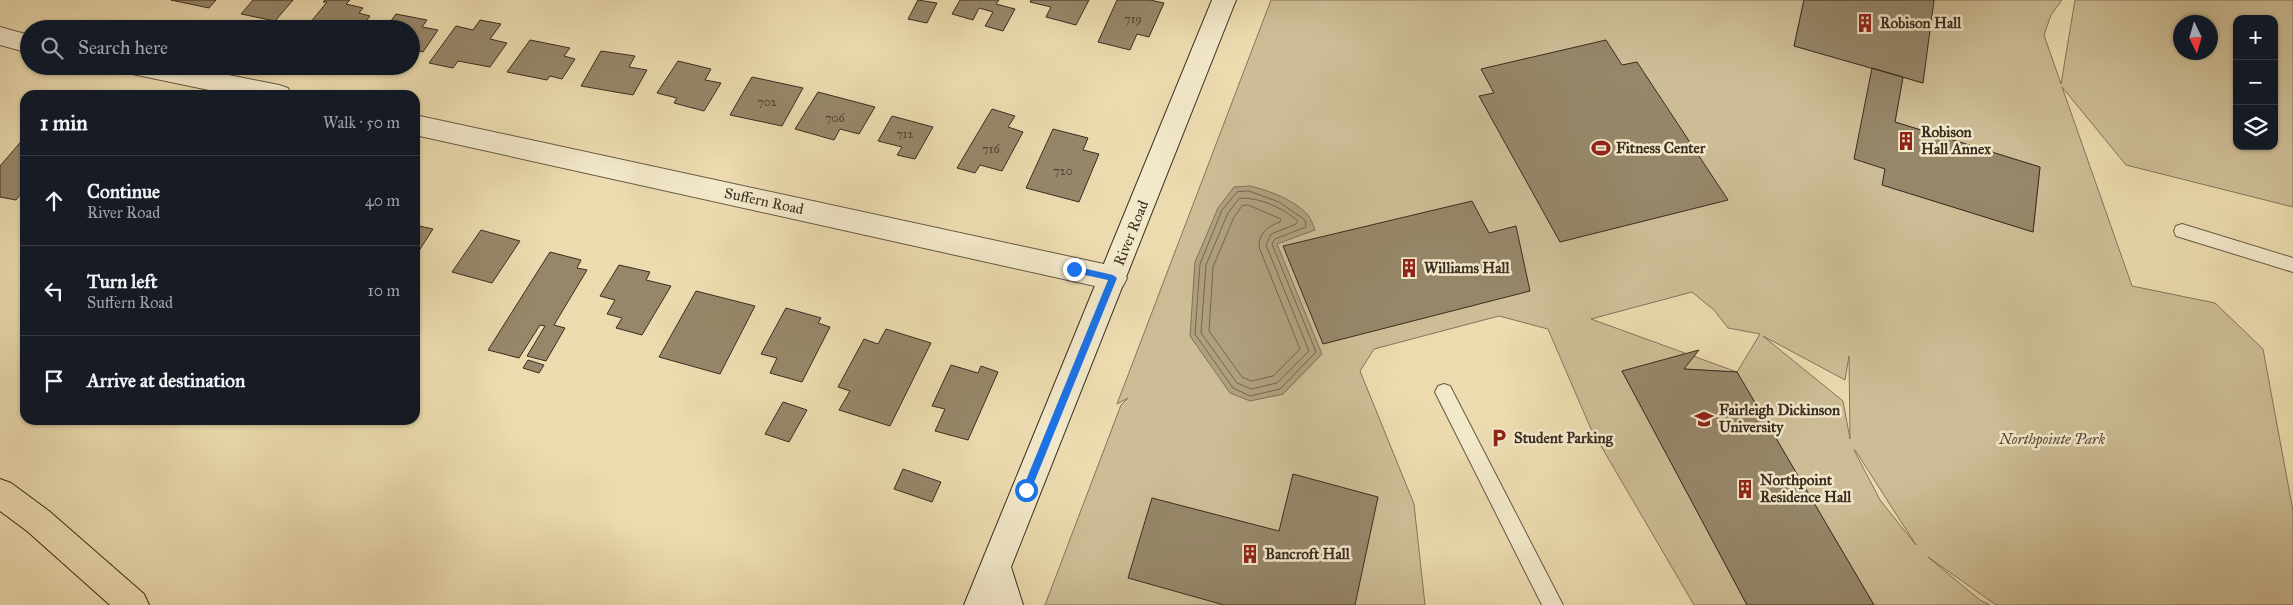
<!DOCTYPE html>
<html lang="en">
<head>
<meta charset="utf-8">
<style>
	body { margin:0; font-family:"IM FELL Great Primer",serif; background:#242831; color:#f1f3f6 }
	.controls { position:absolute; right:15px; top:15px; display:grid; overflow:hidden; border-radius:10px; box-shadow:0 1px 4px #0004 }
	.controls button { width:45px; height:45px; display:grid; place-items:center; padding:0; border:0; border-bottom:1px solid #363941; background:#171b24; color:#f1f3f6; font:25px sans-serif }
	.compass { position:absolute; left:2173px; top:15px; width:45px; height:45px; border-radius:50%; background:#171b24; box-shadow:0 1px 4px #0004; rotate:175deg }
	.stop { position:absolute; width:15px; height:15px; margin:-11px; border:4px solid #1a73e8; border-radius:50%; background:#fff }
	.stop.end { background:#1a73e8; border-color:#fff; box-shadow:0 1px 5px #0008 }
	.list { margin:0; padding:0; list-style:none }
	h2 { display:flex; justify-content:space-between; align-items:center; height:65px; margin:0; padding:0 20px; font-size:21px }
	h2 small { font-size:16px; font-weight:400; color:#9ea1a6 }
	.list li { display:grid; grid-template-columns:32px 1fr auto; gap:15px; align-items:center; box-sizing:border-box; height:90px; padding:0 20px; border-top:1px solid #363941 }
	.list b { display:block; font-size:19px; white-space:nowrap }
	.list p { margin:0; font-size:16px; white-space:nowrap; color:#9ea1a6 }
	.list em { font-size:16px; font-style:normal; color:#9ea1a6 }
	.icon { flex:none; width:28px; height:28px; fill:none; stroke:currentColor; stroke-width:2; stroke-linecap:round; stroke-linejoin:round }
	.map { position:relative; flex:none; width:2293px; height:605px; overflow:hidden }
	.search { position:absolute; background:#171b24; box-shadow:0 1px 4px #0004; left:20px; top:20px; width:400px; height:55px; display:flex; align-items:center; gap:12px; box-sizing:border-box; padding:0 18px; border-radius:28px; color:#9ea1a6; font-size:19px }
	.panel { position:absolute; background:#171b24; box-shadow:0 1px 4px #0004; left:20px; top:90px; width:400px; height:335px; border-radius:15px }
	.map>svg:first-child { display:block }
	.green { fill:#cdbd96; stroke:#84745c; fill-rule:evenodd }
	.water { fill:#afa07e; stroke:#807259 }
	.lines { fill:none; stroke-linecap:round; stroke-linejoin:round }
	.shore { stroke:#746650; stroke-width:1 }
	.building { fill:#96876a; stroke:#3a2c21 }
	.service-casing { stroke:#665844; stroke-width:2 }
	.minor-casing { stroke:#665844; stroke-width:2 }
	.secondary-casing { stroke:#3a2c21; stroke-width:2 }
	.trunk-casing { stroke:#3a2c21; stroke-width:2 }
	.service { fill:#f2e8ca; fill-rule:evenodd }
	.minor { fill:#f2e8ca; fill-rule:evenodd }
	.secondary { fill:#f2e8ca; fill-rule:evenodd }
	.trunk { fill:#ebdbae; fill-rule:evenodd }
	.route { fill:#1a73e8 }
	.labels { text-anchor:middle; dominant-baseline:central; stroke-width:5; stroke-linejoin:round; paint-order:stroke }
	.number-label { font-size:12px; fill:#514333 }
	.poi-label { font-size:15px; font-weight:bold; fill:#3a2c21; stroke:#f2e8ca; text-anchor:start }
	.street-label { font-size:15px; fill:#3a2c21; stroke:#f2e8ca }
	.park-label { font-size:15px; font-style:italic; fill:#574938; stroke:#f2e8ca }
</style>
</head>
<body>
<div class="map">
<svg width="2293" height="605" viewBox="0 0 2293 605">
	<rect width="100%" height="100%" fill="#ebdbae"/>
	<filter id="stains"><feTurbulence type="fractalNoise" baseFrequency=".004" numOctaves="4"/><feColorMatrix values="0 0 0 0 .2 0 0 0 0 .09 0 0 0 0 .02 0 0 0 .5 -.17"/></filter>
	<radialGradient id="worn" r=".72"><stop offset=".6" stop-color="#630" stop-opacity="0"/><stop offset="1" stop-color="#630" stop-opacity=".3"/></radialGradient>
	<path class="green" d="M 1271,0 L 1804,0 L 1794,46 L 1872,68 L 1885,169 L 1883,185 L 2033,232 L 2040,167 L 1895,122 L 1903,77 L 1922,83 L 1934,0 L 2062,0 L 2051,15 L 2044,35 L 2061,84 L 2075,0 L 2293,0 L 2293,207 L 2126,165 L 2062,87 L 2132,286 L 2215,303 L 2263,349 L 2293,511 L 2293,605 L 1996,605 L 1928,557 L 1980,600 L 1990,605 L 1874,605 L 1737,372 L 1684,369 L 1622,371 L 1747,605 L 1694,605 L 1591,429 L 1548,329 L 1499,316 L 1374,349 L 1360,371 L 1414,504 L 1425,605 L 1045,605 L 1121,405 L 1128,398 L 1117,404 ZM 2237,19 L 2274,19 L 2274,146 L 2237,146 ZM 2180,22 L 2210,22 L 2210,52 L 2180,52 ZM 1692,292 L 1714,310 L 1728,328 L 1760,334 L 1737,372 L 1591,319 ZM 1763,336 L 1845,380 L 1849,356 L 1850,439 L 1843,401 ZM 1320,356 L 1283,394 L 1252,400 ZM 1854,450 L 1855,450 L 1916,545 L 1880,500 Z"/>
	<path class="water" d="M 1250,186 C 1268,190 1295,200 1308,215 C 1311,219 1313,225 1315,230 L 1277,244 L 1322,354 L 1283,394 L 1250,401 L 1230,393 L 1190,336 L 1195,262 L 1218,208 L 1234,187 Z"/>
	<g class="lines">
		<path class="shore" d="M 1249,191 L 1279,202 L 1305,220 L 1306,227 L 1275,239 L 1272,244 L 1316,352 L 1280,389 L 1250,396 L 1233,388 L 1195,334 L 1200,264 L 1222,210 L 1237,192 Z
			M 1240,198 C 1262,198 1281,207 1298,221 L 1296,224 L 1271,234 L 1266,245 L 1309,351 L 1277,383 L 1251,389 L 1237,383 L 1201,333 L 1206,265 L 1228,213 Z
			M 1248,205 L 1281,219 L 1280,222 C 1267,227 1259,233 1259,247 L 1300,349 L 1273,376 L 1251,381 L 1242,377 L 1209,331 L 1213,267 L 1234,217 L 1242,206 Z"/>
	</g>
	<path class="building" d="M 171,0 L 216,0 L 209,8 Z
		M 253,0 L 293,0 L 275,21 L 241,14 Z
		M 325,0 L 350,0 L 346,4 L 363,8 L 359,13 L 370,16 L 360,29 L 305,29 L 327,2 L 323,2 Z
		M 918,0 L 937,3 L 927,23 L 908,19 Z
		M 960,0 L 999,0 L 996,4 L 1015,9 L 1003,31 L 985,26 L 993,12 L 979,8 L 973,20 L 952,14 Z
		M 1031,0 L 1089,0 L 1076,25 L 1046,17 L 1051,7 L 1030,2 Z
		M 1117,0 L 1150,0 L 1164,3 L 1149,37 L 1137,34 L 1130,50 L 1098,42 Z
		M 1804,0 L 1934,0 L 1923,83 L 1794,46 Z
		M 396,14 L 427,20 L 422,27 L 438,30 L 423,52 L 411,49 L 411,29 L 385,29 Z
		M 480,20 L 501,24 L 490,39 L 507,43 L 490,67 L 458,61 L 453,68 L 429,63 L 456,26 L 473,30 Z
		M 530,40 L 570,48 L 564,56 L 575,59 L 562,79 L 550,76 L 547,80 L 507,72 Z
		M 1606,40 L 1622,65 L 1637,62 L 1728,200 L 1560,242 L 1479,96 L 1494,93 L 1481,69 Z
		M 601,51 L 635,56 L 629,67 L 647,70 L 633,95 L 581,86 Z
		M 678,61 L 711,69 L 705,80 L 721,83 L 704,111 L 674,103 L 677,98 L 657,93 Z
		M 1872,68 L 1903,77 L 1895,122 L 2040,167 L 2033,232 L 1882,185 L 1885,169 L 1854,159 Z
		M 752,77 L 803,88 L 782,126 L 730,115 Z
		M 818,92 L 875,107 L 859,134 L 840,129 L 834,140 L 795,129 Z
		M 992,109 L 1015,116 L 1008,127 L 1023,132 L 1002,171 L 980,165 L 975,173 L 957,168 Z
		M 892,116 L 933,127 L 915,159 L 897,155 L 902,147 L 878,141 Z
		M 1053,129 L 1088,138 L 1083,150 L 1099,154 L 1079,202 L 1026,188 Z
		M 25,137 L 25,189 L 16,200 L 0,197 L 0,166 Z
		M 1472,201 L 1489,233 L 1516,226 L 1530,291 L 1323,344 L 1283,246 Z
		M 415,225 L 433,229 L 415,257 Z
		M 481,230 L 520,241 L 492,283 L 452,272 Z
		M 550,252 L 581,260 L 577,268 L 587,270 L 554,325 L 565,328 L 546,361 L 527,356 L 545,326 L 540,325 L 519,358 L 488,350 Z
		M 619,265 L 650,272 L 646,280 L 671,286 L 642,335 L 616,328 L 622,318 L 607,314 L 615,300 L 600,296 Z
		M 696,291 L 755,306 L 720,374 L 659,357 Z
		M 786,308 L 821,318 L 818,323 L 830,327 L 802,382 L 770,373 L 777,358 L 761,354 Z
		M 886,329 L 931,343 L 890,426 L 839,410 L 850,391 L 838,387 L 864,339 L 878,344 Z
		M 1699,350 L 1684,369 L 1737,372 L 1874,605 L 1747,605 L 1622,371 Z
		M 528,360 L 544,365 L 539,373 L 523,368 Z
		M 951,365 L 978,373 L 981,366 L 998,372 L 968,440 L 935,431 L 945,409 L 932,406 Z
		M 783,402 L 807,410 L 789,442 L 765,434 Z
		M 903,469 L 941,482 L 932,502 L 894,489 Z
		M 1293,474 L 1378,497 L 1355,605 L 1224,605 L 1128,578 L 1152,498 L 1279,531 Z"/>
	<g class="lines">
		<g class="service-casing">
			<path id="service" d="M 2182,224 L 2293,258 L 2293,272 L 2176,236 L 2174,231 L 2176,226 Z
				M 1444,384 L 1450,386 L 1563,605 L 1542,605 L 1435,392 L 1438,386 Z"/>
		</g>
		<g class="minor-casing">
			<path id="minor" d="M 0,27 L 29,35 L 29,53 L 0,45 Z
				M 125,66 L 184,66 L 279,85 L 288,88 L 291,95 L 233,95 L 137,75 L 128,73 Z
				M 415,115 L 1113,266 L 1123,270 L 1127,278 L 1123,286 L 1113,290 L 415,135 Z"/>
		</g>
		<g class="secondary-casing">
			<path id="secondary" d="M 1212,0 L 1236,0 L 1011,567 L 1023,605 L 964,605 Z"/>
		</g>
		<g class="trunk-casing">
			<path id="trunk" d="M 0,479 L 11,483 L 49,511 L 144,594 L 149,605 L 110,605 L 27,531 L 0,511 Z"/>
		</g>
		<use href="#service" class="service"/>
		<use href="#minor" class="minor"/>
		<use href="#secondary" class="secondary"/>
		<use href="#trunk" class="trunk"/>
	</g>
	<path class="route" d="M 1074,266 L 1113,275 L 1117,278 L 1031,490 L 1026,494 L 1022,490 L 1108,280 L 1071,272 L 1071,267 Z"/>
	<defs>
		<g id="building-bare" transform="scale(1.5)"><path d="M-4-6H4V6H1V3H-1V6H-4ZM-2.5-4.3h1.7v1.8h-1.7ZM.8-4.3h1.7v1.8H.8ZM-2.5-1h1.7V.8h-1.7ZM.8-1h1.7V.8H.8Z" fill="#8f2418" stroke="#f2e8ca" stroke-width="2.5" paint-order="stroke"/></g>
		<g id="stadium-bare" transform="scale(1.5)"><path d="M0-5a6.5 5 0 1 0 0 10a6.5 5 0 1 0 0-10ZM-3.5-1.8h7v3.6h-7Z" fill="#8f2418" stroke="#f2e8ca" stroke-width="2.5" paint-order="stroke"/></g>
		<g id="university-bare" transform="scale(1.5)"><path d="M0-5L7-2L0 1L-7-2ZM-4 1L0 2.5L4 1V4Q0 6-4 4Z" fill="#8f2418" stroke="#f2e8ca" stroke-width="2.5" paint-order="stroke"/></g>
		<g id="parking-bare" transform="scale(1.5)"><path d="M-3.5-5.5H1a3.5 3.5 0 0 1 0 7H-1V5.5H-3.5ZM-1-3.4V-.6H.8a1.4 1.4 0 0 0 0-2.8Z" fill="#8f2418" stroke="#f2e8ca" stroke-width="2.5" paint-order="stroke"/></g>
	</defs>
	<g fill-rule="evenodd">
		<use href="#building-bare" x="1865" y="23"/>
		<use href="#building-bare" x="1906" y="141"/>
		<use href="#stadium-bare" x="1601" y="148"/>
		<use href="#building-bare" x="1409" y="268"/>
		<use href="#university-bare" x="1704" y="419"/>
		<use href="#parking-bare" x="1499" y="438"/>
		<use href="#building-bare" x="1745" y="489"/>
		<use href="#building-bare" x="1250" y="554"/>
	</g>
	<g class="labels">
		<g class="number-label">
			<text x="1133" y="19">719</text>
			<text x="767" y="102">702</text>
			<text x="835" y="118">706</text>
			<text x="905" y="134">712</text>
			<text x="991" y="149">716</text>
			<text x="1063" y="171">720</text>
		</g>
		<g class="poi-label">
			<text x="1880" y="23">Robison Hall</text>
			<text x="1921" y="132">Robison<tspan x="1921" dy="17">Hall Annex</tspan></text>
			<text x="1616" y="148">Fitness Center</text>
			<text x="1424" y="268">Williams Hall</text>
			<text x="1719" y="410">Fairleigh Dickinson<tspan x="1719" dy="17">University</tspan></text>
			<text x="1514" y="438">Student Parking</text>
			<text x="1760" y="480">Northpoint<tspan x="1760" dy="17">Residence Hall</tspan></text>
			<text x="1265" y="554">Bancroft Hall</text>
		</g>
		<g class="street-label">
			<text transform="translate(764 201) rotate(12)">Suffern Road</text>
			<text transform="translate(1131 233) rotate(-68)">River Road</text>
		</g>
		<g class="park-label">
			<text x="2052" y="439">Northpointe Park</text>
		</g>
	</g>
	<rect width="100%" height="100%" filter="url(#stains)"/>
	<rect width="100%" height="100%" fill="url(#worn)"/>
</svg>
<div class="controls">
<button>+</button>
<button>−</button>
<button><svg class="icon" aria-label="layers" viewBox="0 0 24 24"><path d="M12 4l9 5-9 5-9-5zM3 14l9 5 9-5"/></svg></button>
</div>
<svg class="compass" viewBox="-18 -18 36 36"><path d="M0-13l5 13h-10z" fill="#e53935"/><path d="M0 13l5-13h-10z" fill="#9ea1a6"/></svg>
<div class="stop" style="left:1026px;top:490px"></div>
<div class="stop end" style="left:1074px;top:269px"></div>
<div class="search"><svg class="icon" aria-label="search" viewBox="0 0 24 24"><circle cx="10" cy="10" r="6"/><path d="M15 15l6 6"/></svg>Search here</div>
<section class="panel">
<h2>1 min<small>Walk · 50 m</small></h2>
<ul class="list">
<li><svg class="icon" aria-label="ahead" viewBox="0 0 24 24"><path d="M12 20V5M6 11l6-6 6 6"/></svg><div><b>Continue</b><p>River Road</p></div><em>40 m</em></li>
<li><svg class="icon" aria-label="left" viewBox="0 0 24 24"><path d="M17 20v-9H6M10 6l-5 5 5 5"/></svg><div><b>Turn left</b><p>Suffern Road</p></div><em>10 m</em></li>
<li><svg class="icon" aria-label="arrive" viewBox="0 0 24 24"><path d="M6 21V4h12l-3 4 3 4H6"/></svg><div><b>Arrive at destination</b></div></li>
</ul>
</section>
</div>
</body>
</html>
